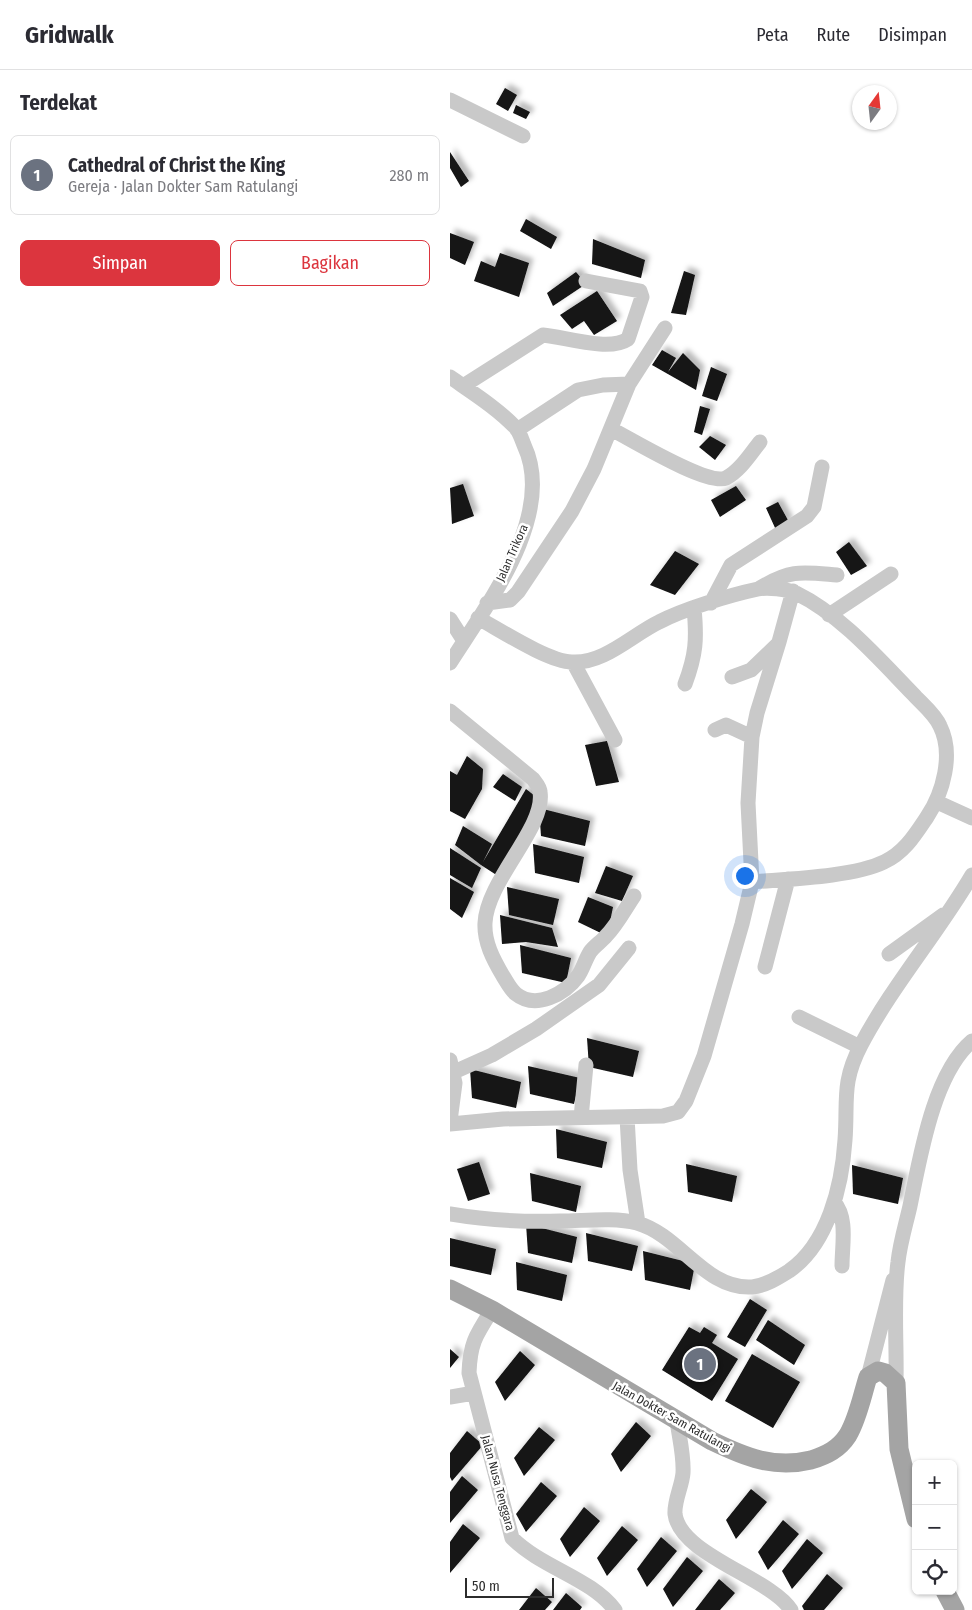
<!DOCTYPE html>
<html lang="id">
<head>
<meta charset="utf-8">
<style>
	body { margin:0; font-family:"Fira Sans Condensed",sans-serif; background:#f2f2f3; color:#2b2b33 }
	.controls { position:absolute; right:15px; bottom:15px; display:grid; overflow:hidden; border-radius:8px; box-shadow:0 1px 4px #0004 }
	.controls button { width:45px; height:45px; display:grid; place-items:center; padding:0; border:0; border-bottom:1px solid #e1e1e2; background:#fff; color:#2b2b33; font:25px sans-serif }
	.compass { position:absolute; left:402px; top:15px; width:45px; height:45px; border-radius:50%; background:#fff; box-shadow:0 1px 4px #0004; rotate:15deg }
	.scale { position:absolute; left:15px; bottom:12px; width:89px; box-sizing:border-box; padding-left:5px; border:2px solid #2c2c2c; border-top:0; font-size:14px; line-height:18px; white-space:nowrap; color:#2c2c2c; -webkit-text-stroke:4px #fff; paint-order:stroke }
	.you { position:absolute; left:294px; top:805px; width:18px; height:18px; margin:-12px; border:4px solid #fff; border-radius:50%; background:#1a73e8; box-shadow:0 0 0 8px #1a73e833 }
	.badge { display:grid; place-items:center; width:32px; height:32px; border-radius:50%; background:#dc353e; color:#fff; font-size:16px; font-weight:700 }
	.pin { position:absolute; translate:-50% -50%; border:2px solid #fff; box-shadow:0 1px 5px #0006 }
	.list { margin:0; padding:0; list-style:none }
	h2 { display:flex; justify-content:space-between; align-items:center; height:65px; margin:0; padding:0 20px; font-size:21px }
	h2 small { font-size:16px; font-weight:400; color:#7c7c81 }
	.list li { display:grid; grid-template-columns:32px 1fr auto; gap:15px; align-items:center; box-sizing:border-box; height:80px; margin:0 10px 10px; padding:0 10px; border:1px solid #e1e1e2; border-radius:8px }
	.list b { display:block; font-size:19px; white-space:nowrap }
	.list p { margin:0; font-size:16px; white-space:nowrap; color:#7c7c81 }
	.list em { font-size:16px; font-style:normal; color:#7c7c81 }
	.actions { display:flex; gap:10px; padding:15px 20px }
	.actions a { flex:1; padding:11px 0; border:1px solid #dc353e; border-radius:8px; text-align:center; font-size:18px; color:#dc353e }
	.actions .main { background:#dc353e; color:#fff }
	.icon { flex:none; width:28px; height:28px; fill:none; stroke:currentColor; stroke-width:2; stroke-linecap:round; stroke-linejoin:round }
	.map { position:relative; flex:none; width:522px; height:1540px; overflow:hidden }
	header { display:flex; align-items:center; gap:30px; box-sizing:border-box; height:70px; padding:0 25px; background:#fff; border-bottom:1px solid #e1e1e2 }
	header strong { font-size:24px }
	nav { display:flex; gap:28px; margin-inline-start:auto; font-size:18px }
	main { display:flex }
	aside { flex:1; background:#fff }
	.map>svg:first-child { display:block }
	.building { fill:#131313; filter:url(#shadow) }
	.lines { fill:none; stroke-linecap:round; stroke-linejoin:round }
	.minor { stroke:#c9c9c9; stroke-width:15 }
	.major { stroke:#a4a4a4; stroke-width:19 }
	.labels { text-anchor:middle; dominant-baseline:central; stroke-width:5; stroke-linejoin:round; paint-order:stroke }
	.street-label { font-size:12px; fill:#2c2c2c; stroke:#fff }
</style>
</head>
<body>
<header>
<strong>Gridwalk</strong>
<nav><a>Peta</a><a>Rute</a><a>Disimpan</a></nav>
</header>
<main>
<aside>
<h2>Terdekat<small></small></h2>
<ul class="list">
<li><span class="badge" style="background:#6b7280">1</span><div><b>Cathedral of Christ the King</b><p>Gereja · Jalan Dokter Sam Ratulangi</p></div><em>280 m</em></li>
</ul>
<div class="actions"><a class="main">Simpan</a><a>Bagikan</a></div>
</aside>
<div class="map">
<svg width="522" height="1540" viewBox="0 0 522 1540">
	<defs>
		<filter id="shadow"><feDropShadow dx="4.5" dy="-4.5" stdDeviation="2.5" flood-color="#0004"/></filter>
	</defs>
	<rect width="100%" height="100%" fill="#fff"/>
	<path class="building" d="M 55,18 L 67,25 L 58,41 L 46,34 Z
		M 66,35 L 80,42 L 76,49 L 63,43 Z
		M 0,82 L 19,111 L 11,117 L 0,98 Z
		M 76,149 L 107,167 L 101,179 L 70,161 Z
		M 0,163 L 24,172 L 15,195 L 0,188 Z
		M 143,169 L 195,190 L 191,208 L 142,194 Z
		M 50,183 L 79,193 L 69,227 L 24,211 L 31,191 L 45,197 Z
		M 234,201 L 245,205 L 236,245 L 221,243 Z
		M 126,202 L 136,214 L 103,236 L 97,223 Z
		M 147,221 L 167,251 L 144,265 L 134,251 L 122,259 L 110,245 Z
		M 212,280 L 226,288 L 218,302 L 233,283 L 250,300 L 246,320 L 202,295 Z
		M 261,297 L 277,304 L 267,331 L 252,326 Z
		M 250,336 L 260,339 L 252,365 L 244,362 Z
		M 260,366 L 276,375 L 265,390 L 249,377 Z
		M 13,414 L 24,446 L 2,454 L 0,418 Z
		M 286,416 L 296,430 L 270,447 L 261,430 Z
		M 328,432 L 339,452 L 326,460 L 316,438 Z
		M 399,472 L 417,496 L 401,505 L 386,482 Z
		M 225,481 L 249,494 L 225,525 L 200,515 Z
		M 157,671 L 169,712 L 146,716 L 135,675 Z
		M 17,686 L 33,699 L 32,719 L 15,749 L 0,741 L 0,701 L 7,705 Z
		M 53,704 L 72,717 L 65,731 L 43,717 Z
		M 76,719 L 90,730 L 48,806 L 31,795 L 5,775 L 13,756 L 42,774 L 33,792 Z
		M 89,738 L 140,751 L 135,776 L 91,766 Z
		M 83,774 L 134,787 L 129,813 L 85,803 Z
		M 0,778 L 31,798 L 22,818 L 0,805 Z
		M 156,796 L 183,806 L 172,831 L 145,823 Z
		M 0,808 L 24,822 L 12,848 L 0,839 Z
		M 57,817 L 109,829 L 103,855 L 59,845 Z
		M 138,827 L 163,837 L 157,866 L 128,852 Z
		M 50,845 L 102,858 L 108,877 L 76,872 L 52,874 Z
		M 70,875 L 121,888 L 116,913 L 72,903 Z
		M 137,968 L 189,981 L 183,1007 L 139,997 Z
		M 78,996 L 130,1008 L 124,1034 L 80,1024 Z
		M 20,999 L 71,1012 L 66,1038 L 22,1028 Z
		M 106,1059 L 157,1072 L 152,1098 L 107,1088 Z
		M 29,1092 L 40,1124 L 18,1131 L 7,1099 Z
		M 236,1094 L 287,1106 L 282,1132 L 238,1122 Z
		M 402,1095 L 453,1108 L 448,1134 L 403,1124 Z
		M 80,1103 L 131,1116 L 126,1142 L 82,1131 Z
		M 76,1154 L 127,1167 L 122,1193 L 78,1183 Z
		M 136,1163 L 188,1176 L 182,1201 L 138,1191 Z
		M 0,1168 L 46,1179 L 41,1205 L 0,1196 Z
		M 193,1181 L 245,1194 L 240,1220 L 195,1210 Z
		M 66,1192 L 117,1205 L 112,1231 L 67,1220 Z
		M 300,1229 L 317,1240 L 295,1277 L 277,1267 Z
		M 318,1250 L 355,1275 L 344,1295 L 306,1270 Z
		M 239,1257 L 250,1263 L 254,1257 L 267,1265 L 262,1273 L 288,1289 L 262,1331 L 212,1300 Z
		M 0,1279 L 9,1287 L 0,1298 Z
		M 70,1281 L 85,1295 L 55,1331 L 45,1312 Z
		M 302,1284 L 350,1312 L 323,1358 L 275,1331 Z
		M 186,1352 L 201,1366 L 171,1402 L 161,1384 Z
		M 89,1357 L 105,1370 L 74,1406 L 64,1388 Z
		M 17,1361 L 33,1375 L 2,1411 L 0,1407 L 0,1383 Z
		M 12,1406 L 28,1420 L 0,1453 L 0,1422 Z
		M 91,1412 L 107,1426 L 76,1462 L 66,1444 Z
		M 301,1419 L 317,1432 L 286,1469 L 276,1450 Z
		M 134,1437 L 150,1451 L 120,1487 L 110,1469 Z
		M 333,1450 L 349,1464 L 318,1500 L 308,1482 Z
		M 13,1454 L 30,1468 L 0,1503 L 0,1472 Z
		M 172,1456 L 188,1470 L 157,1506 L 147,1488 Z
		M 211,1467 L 227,1481 L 197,1517 L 187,1499 Z
		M 357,1469 L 373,1483 L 342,1519 L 332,1501 Z
		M 237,1487 L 253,1501 L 223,1537 L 213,1519 Z
		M 377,1504 L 393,1518 L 374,1540 L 354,1540 L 352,1536 Z
		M 269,1509 L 285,1523 L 270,1540 L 245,1540 Z
		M 86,1518 L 102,1532 L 95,1540 L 69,1540 Z
		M 116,1523 L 132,1537 L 130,1540 L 103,1540 Z"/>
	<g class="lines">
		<path class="minor" d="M 0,30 L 73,66
			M 0,307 C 23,323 47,338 66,358 C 70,363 72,370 74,375 C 107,445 36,536 0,593
			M 13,316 L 93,265 C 115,267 159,282 178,269 L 192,227 L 190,221 L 136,211
			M 161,359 C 181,369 257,416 276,408 C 290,401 301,383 310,372
			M 67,360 L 128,320 L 153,315 L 179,314
			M 310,518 C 341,499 352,502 387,505
			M 37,533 L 60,530 L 68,522 L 122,441 L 144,399 L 179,314 L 215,258
			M 261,533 L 281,495 L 357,446 L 364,437 L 372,397
			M 379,545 L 441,504
			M 28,548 C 50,560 99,592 122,592 C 154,594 182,565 209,552 C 234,539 280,525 308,519 C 317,517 337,519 346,523 C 391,545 428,588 463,624 C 471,633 485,644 490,656 C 504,684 493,723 477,747 C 465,765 454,783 434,792 C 403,807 337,809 302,812
			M 0,549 L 14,571
			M 123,592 L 165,670
			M 282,607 L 301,600 L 327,575
			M 235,614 C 246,585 247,569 244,538
			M 0,641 L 83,709 C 86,713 90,717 90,722 C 96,757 37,810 35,853 C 34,872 43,889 53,906 C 57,912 60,919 66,924 C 86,940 115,924 128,906 C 133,899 135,890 140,882 C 144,876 151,872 156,866 C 167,855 175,839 184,826
			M 265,660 L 276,655 L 302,667
			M 487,732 L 522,748
			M 439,884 L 493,845
			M 315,897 L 338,809
			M 349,947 L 410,977
			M 0,990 L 5,1013 L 0,1051
			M 4,1002 L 42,985 L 86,959 L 149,915 L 179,878
			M 177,1047 L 180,1100 L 188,1153
			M 131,1048 L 136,995
			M 0,1054 L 53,1049 L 213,1046 L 228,1042 L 236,1031 L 254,986 L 292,854 L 302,812 L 298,733 L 302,667 L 307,643 L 329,572 L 343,521
			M 384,1132 C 398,1148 392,1175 392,1196
			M 0,1144 C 35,1150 74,1152 110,1151 C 134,1151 163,1147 187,1153 C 230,1165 255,1220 302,1217 C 315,1216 328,1208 339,1201 C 378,1174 392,1116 395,1070 C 398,1031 391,1013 411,975 C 442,916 488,863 522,805
			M 42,1240 C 26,1265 20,1273 19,1303 L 62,1468 C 92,1498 141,1508 165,1540
			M 418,1307 L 443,1210
			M 446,1313 C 447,1275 443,1228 448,1192 C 450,1173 456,1154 460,1136 C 470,1088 483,1004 522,971
			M 0,1327 L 24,1323
			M 227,1350 C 229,1367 234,1385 233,1403 C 232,1416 224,1431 225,1444 C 230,1485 321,1508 341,1540"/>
		<path class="major" d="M 0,1219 L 42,1240 L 262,1371 C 295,1387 324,1399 361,1390 C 377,1385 389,1379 398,1365 C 408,1348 412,1326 418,1307 L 428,1301 L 435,1303 L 446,1313 L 449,1379 L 466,1449
			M 495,1521 L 505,1540"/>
	</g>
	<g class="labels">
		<g class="street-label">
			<text transform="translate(62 483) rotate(-66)">Jalan Trikora</text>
			<text transform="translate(222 1347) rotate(29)">Jalan Dokter Sam Ratulangi</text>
			<text transform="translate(48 1413) rotate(75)">Jalan Nusa Tenggara</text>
		</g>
	</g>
</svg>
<div class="controls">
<button>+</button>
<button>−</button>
<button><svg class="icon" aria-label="locate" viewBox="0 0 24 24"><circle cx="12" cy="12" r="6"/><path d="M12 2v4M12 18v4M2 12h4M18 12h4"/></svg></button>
</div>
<svg class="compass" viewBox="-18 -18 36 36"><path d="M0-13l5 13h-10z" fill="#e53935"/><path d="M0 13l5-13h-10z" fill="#7c7c81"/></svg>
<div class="scale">50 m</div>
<div class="you"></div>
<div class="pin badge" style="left:250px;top:1294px;background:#6b7280">1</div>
</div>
</main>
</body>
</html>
